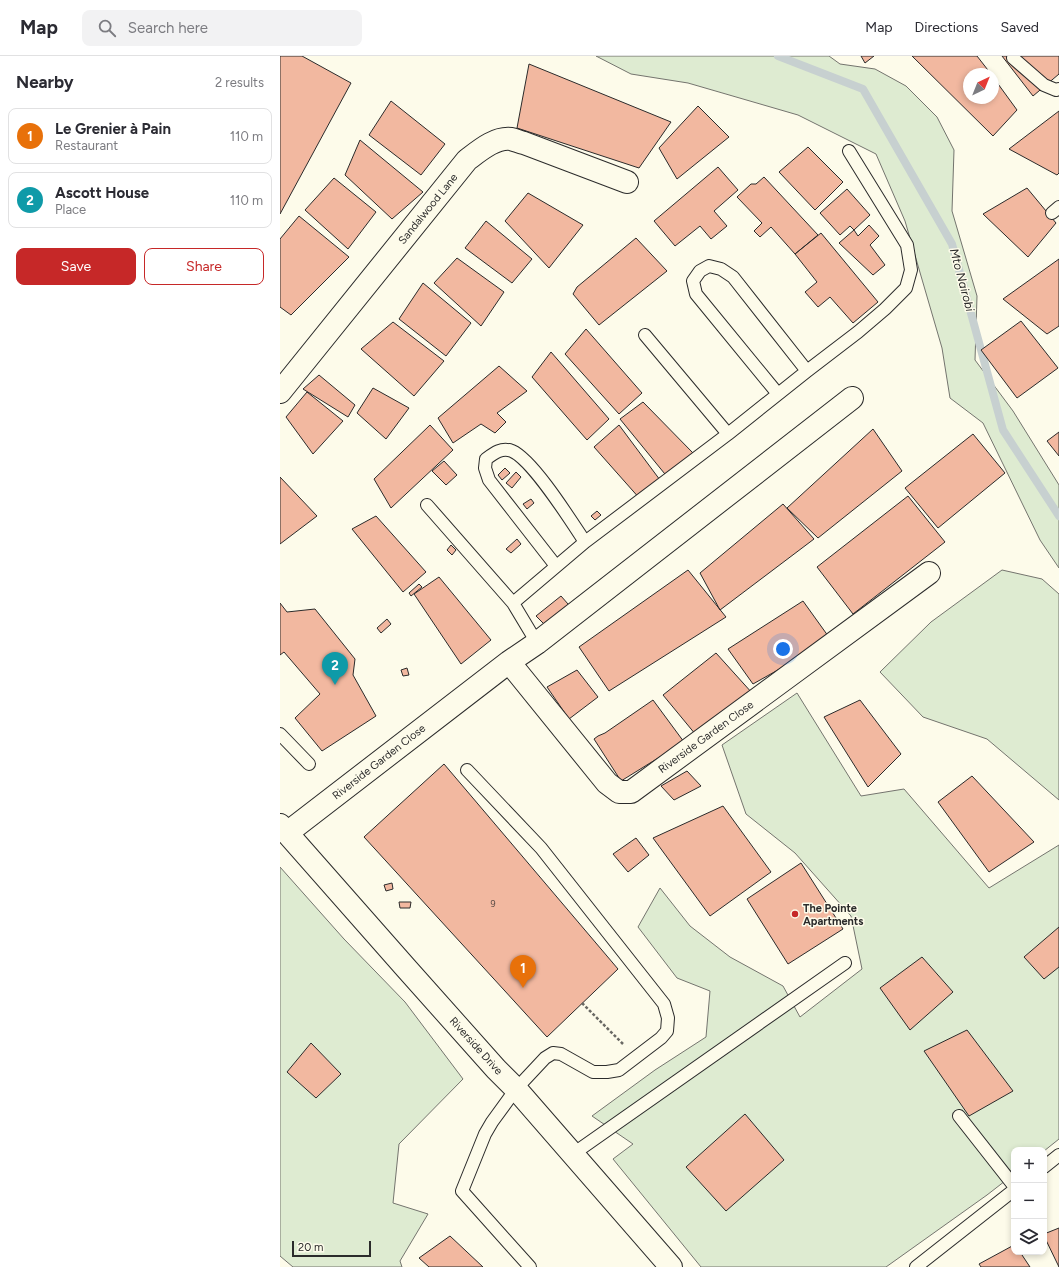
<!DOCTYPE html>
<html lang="en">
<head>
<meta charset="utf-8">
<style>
	body { margin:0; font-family:Figtree,sans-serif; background:#f2f2f3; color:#2b2b33 }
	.controls { position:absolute; right:12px; bottom:12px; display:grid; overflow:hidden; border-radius:8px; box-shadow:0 2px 6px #0003 }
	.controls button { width:36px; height:36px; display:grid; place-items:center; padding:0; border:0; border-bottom:1px solid #e1e1e2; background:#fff; color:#2b2b33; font:20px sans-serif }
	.compass { position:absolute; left:683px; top:12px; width:36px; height:36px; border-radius:50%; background:#fff; box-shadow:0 2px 6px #0003; rotate:43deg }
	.scale { position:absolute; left:12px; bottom:10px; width:79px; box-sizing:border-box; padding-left:4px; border:2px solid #2b2b2b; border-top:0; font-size:11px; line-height:14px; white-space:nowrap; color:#2b2b2b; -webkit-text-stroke:3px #fdfbea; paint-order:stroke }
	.you { position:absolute; left:503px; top:593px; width:14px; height:14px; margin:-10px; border:3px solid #fff; border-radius:50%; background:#1a73e8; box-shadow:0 0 0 6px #1a73e833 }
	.badge { display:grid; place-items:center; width:26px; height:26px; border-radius:50%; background:#c62828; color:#fff; font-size:13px; font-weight:700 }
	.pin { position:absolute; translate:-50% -33px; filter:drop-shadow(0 1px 2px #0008) }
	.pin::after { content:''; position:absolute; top:21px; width:14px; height:12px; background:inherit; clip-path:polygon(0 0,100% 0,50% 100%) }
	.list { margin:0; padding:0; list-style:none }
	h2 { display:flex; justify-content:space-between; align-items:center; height:52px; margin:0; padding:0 16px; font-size:17px }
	h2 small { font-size:13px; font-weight:400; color:#7c7c81 }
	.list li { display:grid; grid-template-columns:26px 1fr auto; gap:12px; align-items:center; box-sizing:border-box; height:56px; margin:0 8px 8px; padding:0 8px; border:1px solid #e1e1e2; border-radius:8px }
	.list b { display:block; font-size:15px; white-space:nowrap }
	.list p { margin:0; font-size:13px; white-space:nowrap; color:#7c7c81 }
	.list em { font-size:13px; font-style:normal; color:#7c7c81 }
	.actions { display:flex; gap:8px; padding:12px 16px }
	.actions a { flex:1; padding:9px 0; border:1px solid #c62828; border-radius:8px; text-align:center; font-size:14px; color:#c62828 }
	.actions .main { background:#c62828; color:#fff }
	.icon { flex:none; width:22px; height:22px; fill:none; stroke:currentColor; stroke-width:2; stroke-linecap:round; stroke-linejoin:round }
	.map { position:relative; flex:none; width:779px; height:1211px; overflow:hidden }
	header { display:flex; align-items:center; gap:24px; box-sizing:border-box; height:56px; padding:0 20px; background:#fff; border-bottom:1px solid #e1e1e2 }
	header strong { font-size:19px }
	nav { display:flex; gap:22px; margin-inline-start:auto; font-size:14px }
	.search { width:280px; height:36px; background:#f2f2f3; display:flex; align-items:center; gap:10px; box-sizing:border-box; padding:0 14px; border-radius:8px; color:#7c7c81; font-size:15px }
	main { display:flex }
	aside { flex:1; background:#fff }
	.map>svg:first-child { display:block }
	.green { fill:#deebd1; stroke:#74746e }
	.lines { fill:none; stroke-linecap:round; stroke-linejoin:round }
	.stream { stroke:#c7d0d0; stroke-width:8 }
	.building { fill:#f2b8a0; stroke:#2b2b2b }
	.lane-casing { stroke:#2b2b2b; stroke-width:14 }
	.street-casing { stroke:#2b2b2b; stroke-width:24 }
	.secondary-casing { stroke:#2b2b2b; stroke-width:24 }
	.path { stroke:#6a6964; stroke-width:2.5; stroke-dasharray:3 2; stroke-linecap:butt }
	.lane { stroke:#fdfbea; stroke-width:12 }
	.street { stroke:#fdfbea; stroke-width:22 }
	.secondary { stroke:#fdfbea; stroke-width:22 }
	.poi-dot { fill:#c62828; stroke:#fdfbea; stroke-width:1.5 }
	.labels { text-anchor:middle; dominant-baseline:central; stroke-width:3; stroke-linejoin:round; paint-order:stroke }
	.number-label { font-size:9px; fill:#5d4e48 }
	.street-label { font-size:11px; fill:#2b2b2b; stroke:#fdfbea }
	.poi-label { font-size:11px; font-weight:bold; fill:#2b2b2b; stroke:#fdfbea; text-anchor:start }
	.water-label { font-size:12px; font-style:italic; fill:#2b2b2b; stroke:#fdfbea }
</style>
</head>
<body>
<header>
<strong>Map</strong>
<div class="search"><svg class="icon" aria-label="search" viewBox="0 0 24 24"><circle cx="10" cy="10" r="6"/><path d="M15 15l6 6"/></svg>Search here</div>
<nav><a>Map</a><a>Directions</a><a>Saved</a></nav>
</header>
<main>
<aside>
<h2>Nearby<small>2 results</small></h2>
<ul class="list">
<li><span class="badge" style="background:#e8710a">1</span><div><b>Le Grenier à Pain</b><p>Restaurant</p></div><em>110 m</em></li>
<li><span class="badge" style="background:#0f9aa8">2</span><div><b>Ascott House</b><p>Place</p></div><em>110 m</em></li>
</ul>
<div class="actions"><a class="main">Save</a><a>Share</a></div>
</aside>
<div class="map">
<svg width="779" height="1211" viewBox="0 0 779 1211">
	<rect width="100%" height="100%" fill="#fdfbea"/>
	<path class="green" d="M 316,0 L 549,0 L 560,8 L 595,13 L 626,30 L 657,61 L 674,94 L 672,155 L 697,240 L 695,304 L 733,355 L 779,429 L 779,512 L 760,484 L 703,367 L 670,342 L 662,292 L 625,165 L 596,98 L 518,59 L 408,27 L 351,18 Z
		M 722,514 L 762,523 L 779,538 L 779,744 L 707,683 L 643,661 L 600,616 L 651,566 Z
		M 517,637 L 581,740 L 624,733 L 709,832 L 779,789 L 779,1083 L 764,1095 L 734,1094 L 734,1118 L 707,1139 L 606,1211 L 421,1211 L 333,1103 L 353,1088 L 312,1060 L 375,1014 L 426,981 L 430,935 L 397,922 L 358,871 L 380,832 L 410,870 L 450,901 L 503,930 L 520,961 L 582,913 L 571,860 L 515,797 L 466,758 L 442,689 Z
		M 0,811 L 64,883 L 125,946 L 183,1023 L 119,1088 L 113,1147 L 148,1158 L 120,1205 L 122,1211 L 13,1211 L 0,1200 Z"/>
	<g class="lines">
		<path class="stream" d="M 498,0 L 583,33 L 672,188 L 723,374 L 779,460"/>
	</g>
	<path class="building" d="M 0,0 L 22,0 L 71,27 L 0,158 Z
		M 581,0 L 594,0 L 585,7 Z
		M 632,0 L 697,0 L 711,18 L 689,18 L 689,42 L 713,42 L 713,21 L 737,54 L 713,80 Z
		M 722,0 L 779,0 L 779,18 L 753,40 Z
		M 249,8 L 391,66 L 359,112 L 237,72 Z
		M 111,45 L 165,88 L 141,119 L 89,79 Z
		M 418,50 L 449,81 L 397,123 L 379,92 Z
		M 779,55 L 779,117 L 777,119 L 729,93 Z
		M 80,84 L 143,136 L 112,163 L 65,119 Z
		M 528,91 L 563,126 L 535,154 L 499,116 Z
		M 438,111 L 458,134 L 434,155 L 447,170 L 431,183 L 420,170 L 395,190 L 374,165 Z
		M 484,121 L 538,179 L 515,198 L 491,171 L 480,181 L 474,175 L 482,167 L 457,141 L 471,128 L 476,128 Z
		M 54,122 L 96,156 L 68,193 L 25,154 Z
		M 747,132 L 776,167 L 748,201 L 703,158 Z
		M 567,133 L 590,159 L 574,174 L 570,170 L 560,179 L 540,157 Z
		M 248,137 L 303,169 L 269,212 L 225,165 Z
		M 19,160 L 69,201 L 11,259 L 0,251 L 0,183 Z
		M 206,165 L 252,203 L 232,227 L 185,192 Z
		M 589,169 L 599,180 L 590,189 L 605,209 L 593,219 L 559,187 L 574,174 L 578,180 Z
		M 541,177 L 598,246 L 573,267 L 550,241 L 538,251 L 525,236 L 537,226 L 515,198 Z
		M 356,182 L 387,215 L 319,269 L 293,238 L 297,231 Z
		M 177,202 L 224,236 L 201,270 L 154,227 Z
		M 779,203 L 779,270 L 767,278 L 723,243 Z
		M 143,227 L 191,267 L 166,300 L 119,263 Z
		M 741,265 L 778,312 L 737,342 L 701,294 Z
		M 113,266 L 164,305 L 134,340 L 81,293 Z
		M 306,273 L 362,337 L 339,358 L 285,298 Z
		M 271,296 L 329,363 L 307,384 L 252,321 Z
		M 219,310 L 247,335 L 217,357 L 226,366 L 215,377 L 201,368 L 173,387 L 158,362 Z
		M 39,319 L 75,349 L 68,361 L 23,333 Z
		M 93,332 L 129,352 L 106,383 L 77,357 Z
		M 27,336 L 63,365 L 33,398 L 6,361 Z
		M 363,346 L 413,397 L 389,423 L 340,363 Z
		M 150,369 L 173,394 L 111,452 L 94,423 Z
		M 339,369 L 380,424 L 361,444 L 314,391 Z
		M 593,373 L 622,415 L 538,482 L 507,452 Z
		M 779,376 L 779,400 L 767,385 Z
		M 693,378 L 725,417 L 658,472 L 625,432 Z
		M 164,405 L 177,419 L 166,429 L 152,415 Z
		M 225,412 L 230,417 L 222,424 L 218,419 Z
		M 236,416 L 241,421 L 232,432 L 226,427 Z
		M 0,421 L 37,460 L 0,488 Z
		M 628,440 L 665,486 L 573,558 L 537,511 Z
		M 251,443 L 254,447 L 247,453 L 243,448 Z
		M 503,448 L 534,483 L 440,554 L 420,517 Z
		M 317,455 L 321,459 L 315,464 L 311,460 Z
		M 96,460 L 146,516 L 123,536 L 72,473 Z
		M 237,483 L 241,488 L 231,497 L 226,493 Z
		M 171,489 L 176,494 L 172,499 L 167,494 Z
		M 408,514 L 446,561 L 329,635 L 299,591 Z
		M 159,521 L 211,584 L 181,608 L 134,538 Z
		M 139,528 L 142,531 L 131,540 L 129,537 Z
		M 281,540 L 295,556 L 269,573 L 256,560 Z
		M 523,545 L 551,584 L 473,628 L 448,593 Z
		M 0,547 L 7,556 L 35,553 L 75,603 L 73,619 L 96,660 L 42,695 L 15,662 L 40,638 L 4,596 L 0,599 Z
		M 107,563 L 111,568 L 101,577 L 97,572 Z
		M 436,597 L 473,638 L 416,679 L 383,639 Z
		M 127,612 L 129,619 L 123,620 L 121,614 Z
		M 297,614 L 318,641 L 289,663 L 267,631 Z
		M 373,644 L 404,686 L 341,725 L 314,683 L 318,680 L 325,677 Z
		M 580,644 L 621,698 L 588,731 L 544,661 Z
		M 164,708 L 338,913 L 267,981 L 84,781 Z
		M 407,715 L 421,730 L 394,744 L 381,730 Z
		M 692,720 L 754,786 L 709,816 L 658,746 Z
		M 443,750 L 491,816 L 430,860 L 373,782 Z
		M 356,782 L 369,799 L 348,816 L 333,798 Z
		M 521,807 L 563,873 L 508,908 L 467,843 Z
		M 112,827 L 113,833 L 106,835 L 104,829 Z
		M 119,846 L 131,846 L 130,852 L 120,852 Z
		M 779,871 L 779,911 L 764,923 L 744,901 Z
		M 642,901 L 673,936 L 630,974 L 600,932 Z
		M 687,974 L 733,1035 L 689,1060 L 644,995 Z
		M 31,987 L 61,1018 L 36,1042 L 7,1016 Z
		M 465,1058 L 504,1104 L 446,1155 L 406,1111 Z
		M 779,1172 L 779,1211 L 764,1180 L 764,1178 Z
		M 170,1180 L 203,1211 L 149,1211 L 139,1202 Z
		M 734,1189 L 734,1196 L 740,1196 L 750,1211 L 701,1211 L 699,1208 Z"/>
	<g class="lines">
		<g class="lane-casing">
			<path id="lane" d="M 733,2 L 764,29 L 776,34 L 779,33
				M 772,157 L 779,151
				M 365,279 L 448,378
				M 498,338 L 416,238 L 413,225 L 420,215 L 429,210 L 441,213 L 453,221 L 527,315
				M 147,449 L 233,547
				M 276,510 L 209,424 L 205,412 L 206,403 C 214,397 222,391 232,395 C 253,404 291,465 305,486
				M 257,587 L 233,547 L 305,486 L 448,378 L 527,315 L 578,276 L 605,253 L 626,232 L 631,214 L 627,189 L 569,95
				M 0,678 L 29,708
				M 187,714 L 261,792 L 384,948 L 388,962 L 387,975 L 381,982 L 339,1014 L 327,1016 L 313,1016 L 281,998 L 273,997 L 265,1002 L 236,1033 L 212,1066 L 205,1078 L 182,1135 L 250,1211
				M 679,1060 L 734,1130
				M 293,1098 L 565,907
				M 764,1111 L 779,1099
				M 636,1211 L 734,1134"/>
		</g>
		<g class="street-casing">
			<path id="street" d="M 0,336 L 187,104 C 199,95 215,81 231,83 C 235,84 240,86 244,87 L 347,126
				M 229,606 L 327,727 L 339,736 L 351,736 L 649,517
				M 7,777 L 229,606 L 257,587 L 572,342"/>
		</g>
		<g class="secondary-casing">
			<path id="secondary" d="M 0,769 L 126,912 L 216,1013 L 236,1033 L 391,1211"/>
		</g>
		<path class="path" d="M 302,947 L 343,988"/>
		<use href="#lane" class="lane"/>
		<use href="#street" class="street"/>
		<use href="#secondary" class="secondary"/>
	</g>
	<circle class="poi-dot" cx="515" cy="858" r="4"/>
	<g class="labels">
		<g class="number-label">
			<text x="213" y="847">9</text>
		</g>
		<g class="street-label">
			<text transform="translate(148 153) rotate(-51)">Sandalwood Lane</text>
			<text transform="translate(426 681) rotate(-36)">Riverside Garden Close</text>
			<text transform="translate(99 706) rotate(-38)">Riverside Garden Close</text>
			<text transform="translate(196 990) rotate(48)">Riverside Drive</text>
		</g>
		<g class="poi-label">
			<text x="523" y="852">The Pointe<tspan x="523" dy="13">Apartments</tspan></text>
		</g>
		<g class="water-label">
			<text transform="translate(682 224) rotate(75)">Mto Nairobi</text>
		</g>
	</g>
</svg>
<div class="controls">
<button>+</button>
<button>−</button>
<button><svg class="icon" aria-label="layers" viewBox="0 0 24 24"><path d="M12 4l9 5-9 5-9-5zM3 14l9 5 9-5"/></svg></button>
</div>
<svg class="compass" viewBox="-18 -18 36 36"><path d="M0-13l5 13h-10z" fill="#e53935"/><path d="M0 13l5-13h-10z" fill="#7c7c81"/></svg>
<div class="scale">20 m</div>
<div class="you"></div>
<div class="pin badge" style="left:243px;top:932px;background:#e8710a">1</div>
<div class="pin badge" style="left:55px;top:629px;background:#0f9aa8">2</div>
</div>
</main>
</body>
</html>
